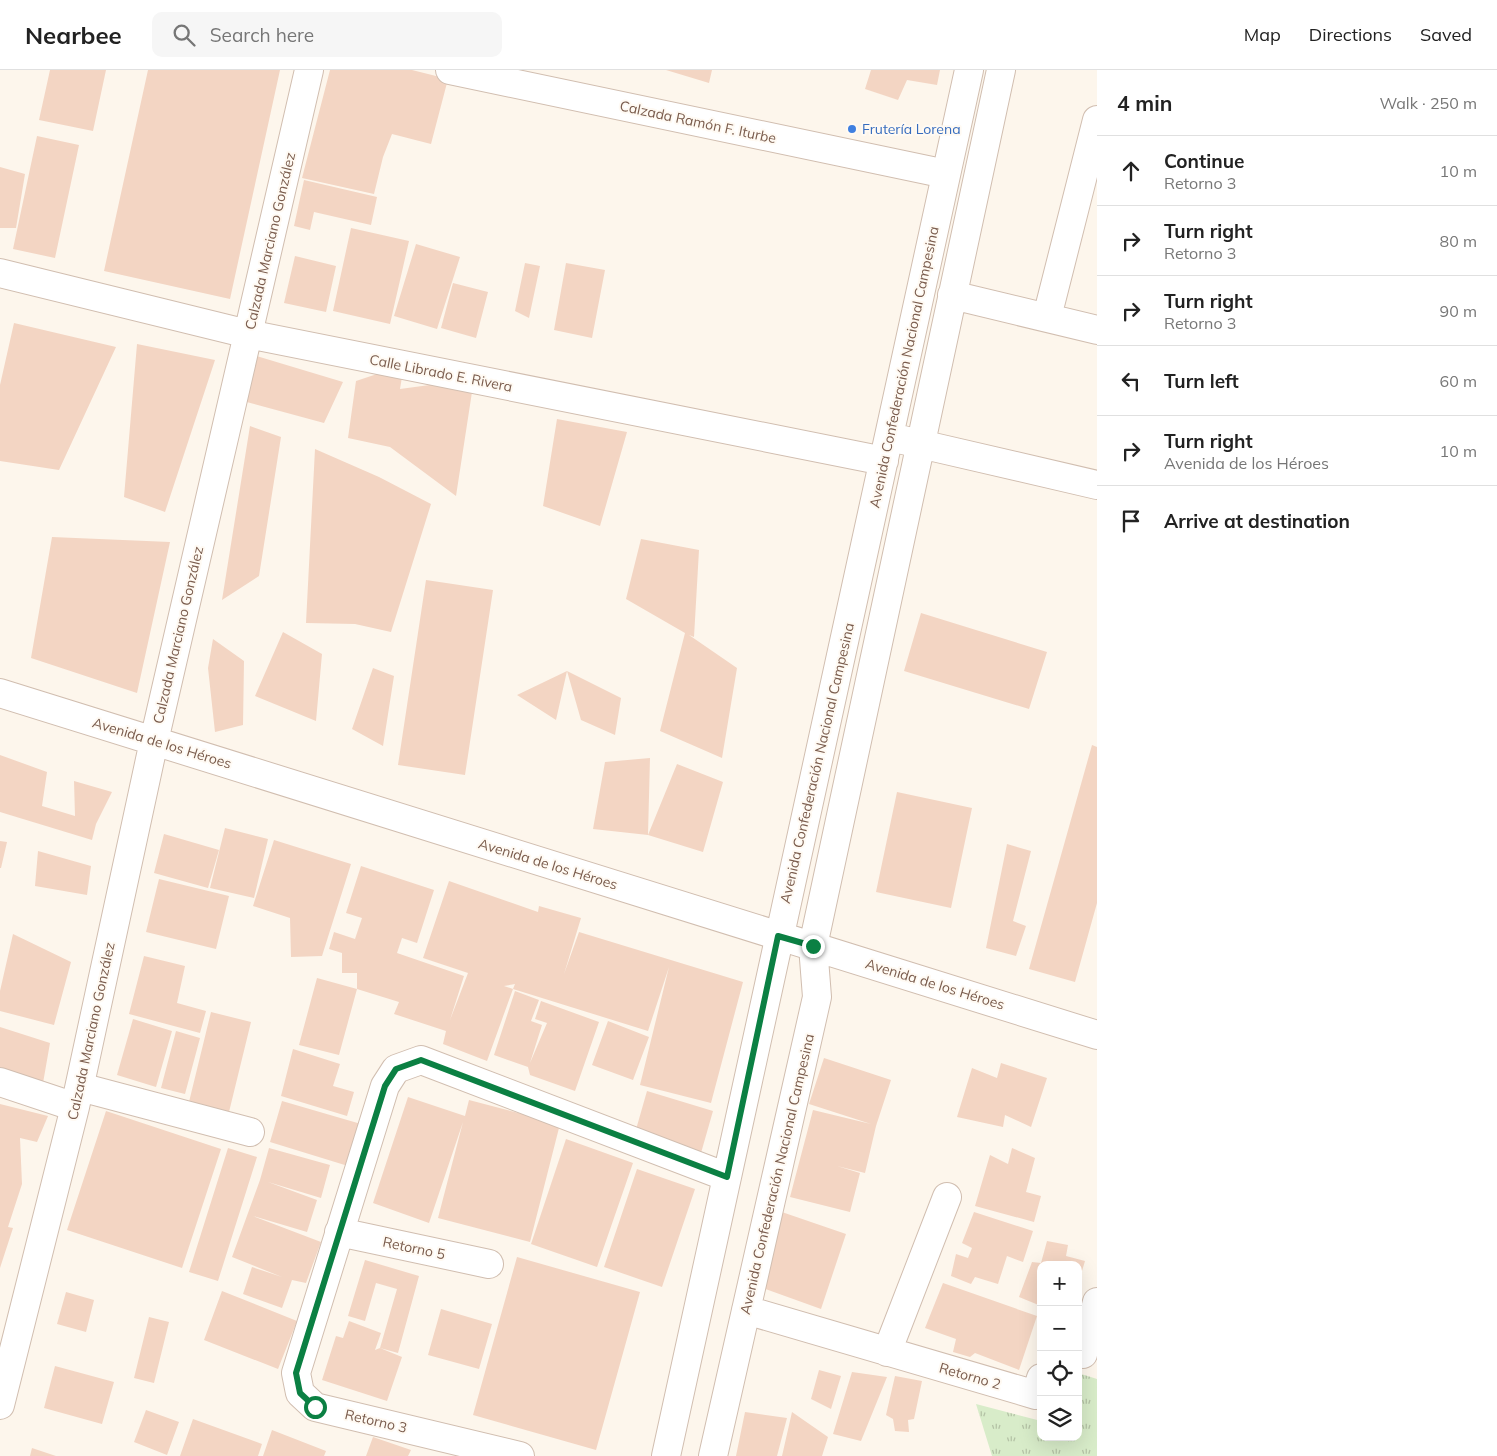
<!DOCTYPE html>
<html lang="en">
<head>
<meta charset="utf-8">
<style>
	body { margin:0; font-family:Mulish,sans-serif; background:#f6f6f6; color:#222 }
	.controls { position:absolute; right:15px; bottom:15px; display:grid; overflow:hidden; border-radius:10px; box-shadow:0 5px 20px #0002 }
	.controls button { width:45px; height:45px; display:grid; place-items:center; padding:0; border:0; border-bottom:1px solid #e0e0e0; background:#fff; color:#222; font:25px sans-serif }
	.stop { position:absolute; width:15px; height:15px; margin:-11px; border:4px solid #0b8043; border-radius:50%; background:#fff }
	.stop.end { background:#0b8043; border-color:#fff; box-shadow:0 1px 5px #0008 }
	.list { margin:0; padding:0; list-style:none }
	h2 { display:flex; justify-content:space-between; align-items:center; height:65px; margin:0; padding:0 20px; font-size:21px }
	h2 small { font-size:16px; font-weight:400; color:#767676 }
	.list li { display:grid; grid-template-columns:32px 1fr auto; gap:15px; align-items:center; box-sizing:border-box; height:70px; padding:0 20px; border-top:1px solid #e0e0e0 }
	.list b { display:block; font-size:19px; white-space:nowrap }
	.list p { margin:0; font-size:16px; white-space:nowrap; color:#767676 }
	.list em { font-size:16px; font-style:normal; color:#767676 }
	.icon { flex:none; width:28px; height:28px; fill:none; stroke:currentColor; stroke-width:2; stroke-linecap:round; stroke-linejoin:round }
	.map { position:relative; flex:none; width:1097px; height:1386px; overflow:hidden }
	header { display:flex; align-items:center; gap:30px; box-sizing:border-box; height:70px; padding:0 25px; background:#fff; border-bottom:1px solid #e0e0e0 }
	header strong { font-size:24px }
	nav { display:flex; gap:28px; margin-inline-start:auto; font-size:18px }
	.search { width:350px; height:45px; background:#f6f6f6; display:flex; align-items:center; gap:12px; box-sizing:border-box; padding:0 18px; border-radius:10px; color:#767676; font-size:19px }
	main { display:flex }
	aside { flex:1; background:#fff }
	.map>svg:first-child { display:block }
	.park { fill:url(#park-tufts) }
	.building { fill:#f3d5c3 }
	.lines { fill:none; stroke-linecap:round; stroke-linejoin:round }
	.minor-casing { stroke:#d1beb0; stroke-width:30 }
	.minor { stroke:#fff; stroke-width:28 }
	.route { stroke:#0b8043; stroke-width:6 }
	.shop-dot { fill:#3f7fe0; stroke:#fffaf3; stroke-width:2 }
	.labels { text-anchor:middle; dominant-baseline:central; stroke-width:4; stroke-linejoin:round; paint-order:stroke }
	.street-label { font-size:14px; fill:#7a5c4d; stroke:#fffaf3 }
	.shop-label { font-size:14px; fill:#366cbe; stroke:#fffaf3; text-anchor:start }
</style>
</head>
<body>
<header>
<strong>Nearbee</strong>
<div class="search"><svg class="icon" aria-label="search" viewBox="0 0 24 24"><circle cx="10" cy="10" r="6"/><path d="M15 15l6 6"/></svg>Search here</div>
<nav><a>Map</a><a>Directions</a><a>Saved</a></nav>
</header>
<main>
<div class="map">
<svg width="1097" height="1386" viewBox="0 0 1097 1386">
	<defs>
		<pattern id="park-tufts" width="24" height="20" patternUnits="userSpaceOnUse" patternTransform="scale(1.25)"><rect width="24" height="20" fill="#d8ecc9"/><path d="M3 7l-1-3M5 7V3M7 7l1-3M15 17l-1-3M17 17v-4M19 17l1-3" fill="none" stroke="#b4c2a5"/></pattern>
	</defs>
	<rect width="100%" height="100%" fill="#fdf6ec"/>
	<path class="park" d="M 1078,1303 L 1097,1309 L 1097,1386 L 992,1386 L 976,1334 L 1041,1351 L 1041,1367 L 1078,1367 Z"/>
	<path class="building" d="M 50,0 L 106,0 L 93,61 L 39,50 Z
		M 148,0 L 280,0 L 230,229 L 104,201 Z
		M 330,0 L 412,0 L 448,9 L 431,74 L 392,64 L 383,87 L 374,124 L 302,108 Z
		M 666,0 L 712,0 L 709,13 Z
		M 871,0 L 940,0 L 937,15 L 907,10 L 898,30 L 865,19 Z
		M 37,66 L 79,75 L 55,188 L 13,179 Z
		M 0,97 L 25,104 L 16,158 L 0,158 Z
		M 304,110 L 377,127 L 371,155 L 314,142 L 310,160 L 294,156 Z
		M 351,158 L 409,171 L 390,254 L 333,241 Z
		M 416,174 L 460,187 L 437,259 L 394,246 Z
		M 295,186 L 336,196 L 326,242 L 284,233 Z
		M 525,193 L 540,196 L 529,248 L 515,241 Z
		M 566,193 L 605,200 L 592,268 L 554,260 Z
		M 453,213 L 488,222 L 476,268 L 441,258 Z
		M 14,253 L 116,277 L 59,400 L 0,391 L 0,315 Z
		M 137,274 L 215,290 L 165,442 L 124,427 Z
		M 253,285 L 343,312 L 324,353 L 243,331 Z
		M 404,295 L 400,319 L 474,309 L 456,426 L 390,377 L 348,368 L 356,311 Z
		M 557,349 L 627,362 L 600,456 L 543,436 Z
		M 250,356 L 281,367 L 259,506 L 222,530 Z
		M 315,379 L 379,407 L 431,434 L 391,562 L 355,554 L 306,553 Z
		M 52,467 L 170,472 L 137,623 L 31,588 Z
		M 641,469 L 699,480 L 694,567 L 689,565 L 737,598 L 722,688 L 660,661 L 685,563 L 626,529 Z
		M 426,510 L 493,520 L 465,705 L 398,695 Z
		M 921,543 L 1047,582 L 1029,639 L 904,601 Z
		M 283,562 L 322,584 L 316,651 L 255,626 Z
		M 213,569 L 244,591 L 243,655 L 215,662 L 208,598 Z
		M 373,598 L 394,606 L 383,676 L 352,659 Z
		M 567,601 L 556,650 L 517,625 L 567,601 L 621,628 L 615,665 L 581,650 Z
		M 1092,675 L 1097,677 L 1097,833 L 1075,912 L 1029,899 Z
		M 0,685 L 47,702 L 42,736 L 75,746 L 74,711 L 112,722 L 96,754 L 92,770 L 0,742 Z
		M 650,688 L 648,765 L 677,694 L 723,712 L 703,782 L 648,765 L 593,759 L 605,692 Z
		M 897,722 L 972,738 L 951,838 L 876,822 Z
		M 225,758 L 268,769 L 254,828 L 210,818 Z
		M 164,764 L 219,780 L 208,818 L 154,803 Z
		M 274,770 L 351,794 L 322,886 L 291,887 L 290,848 L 253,836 Z
		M 0,771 L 7,772 L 1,798 L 0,798 Z
		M 1007,774 L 1031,781 L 1013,851 L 1026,856 L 1016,886 L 986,878 Z
		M 38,781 L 91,796 L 87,825 L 35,816 Z
		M 361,796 L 434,820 L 417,873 L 402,868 L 397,883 L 464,906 L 450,950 L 468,903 L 423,888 L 449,811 L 538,842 L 539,836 L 581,848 L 564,904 L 579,862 L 743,912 L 711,1033 L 640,1015 L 669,897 L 648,961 L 513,919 L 515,914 L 504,916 L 513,919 L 487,991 L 443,974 L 446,961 L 394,944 L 399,932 L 357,919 L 357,903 L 342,903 L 342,883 L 329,879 L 334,862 L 355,869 L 362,848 L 346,843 Z
		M 159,809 L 229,826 L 216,879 L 146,862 Z
		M 13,864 L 71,892 L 54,955 L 0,941 L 0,921 Z
		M 144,886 L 185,896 L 177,933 L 206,941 L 200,963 L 129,944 Z
		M 317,908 L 357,919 L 339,985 L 299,975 Z
		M 515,921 L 539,930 L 531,951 L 542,955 L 530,993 L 547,953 L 535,949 L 541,931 L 599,952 L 575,1021 L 530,1005 L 528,997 L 494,985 Z
		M 211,942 L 251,952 L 229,1042 L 189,1032 Z
		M 133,949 L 172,961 L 156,1017 L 117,1005 Z
		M 608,951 L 649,967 L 633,1010 L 592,995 Z
		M 0,957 L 50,973 L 43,1013 L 0,997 Z
		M 176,961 L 200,968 L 185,1024 L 161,1018 Z
		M 293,979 L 340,994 L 333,1016 L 354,1022 L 347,1046 L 281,1026 Z
		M 824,988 L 891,1010 L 876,1056 L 865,1103 L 837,1096 L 860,1103 L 850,1142 L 790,1127 L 813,1040 L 871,1054 L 809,1034 Z
		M 1001,993 L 1047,1008 L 1031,1057 L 1005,1045 L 1003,1057 L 957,1047 L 972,998 L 997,1008 Z
		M 647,1021 L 713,1041 L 701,1083 L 635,1063 Z
		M 408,1027 L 465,1046 L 469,1030 L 560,1054 L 530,1172 L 438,1148 L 463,1052 L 429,1153 L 373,1133 Z
		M 282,1031 L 361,1054 L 348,1096 L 270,1072 Z
		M 0,1034 L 48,1046 L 37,1072 L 20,1068 L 22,1114 L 8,1157 L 13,1158 L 0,1198 Z
		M 106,1041 L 221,1079 L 182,1198 L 67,1160 Z
		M 566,1069 L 633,1093 L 597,1197 L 531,1174 Z
		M 228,1078 L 257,1087 L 218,1211 L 189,1202 Z
		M 269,1078 L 330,1095 L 321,1128 L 268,1112 L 317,1130 L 307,1162 L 253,1146 L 321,1172 L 306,1213 L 292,1210 L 282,1238 L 243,1224 L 252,1197 L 282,1207 L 232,1187 L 260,1110 Z
		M 1012,1078 L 1035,1088 L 1026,1122 L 1041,1126 L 1034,1152 L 975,1136 L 990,1085 L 1008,1094 Z
		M 637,1099 L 695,1119 L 662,1217 L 604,1197 Z
		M 776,1140 L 846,1164 L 821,1239 L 760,1217 Z
		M 974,1142 L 1033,1161 L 1023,1192 L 1007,1186 L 998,1214 L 975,1207 L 971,1214 L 951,1206 L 956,1184 L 968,1188 L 972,1178 L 962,1173 Z
		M 1047,1171 L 1068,1175 L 1066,1186 L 1085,1191 L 1079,1211 L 1078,1195 L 1041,1195 L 1041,1236 L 1019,1227 L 1032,1192 L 1041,1193 Z
		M 517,1187 L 640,1222 L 596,1380 L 473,1345 Z
		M 365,1190 L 419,1206 L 398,1283 L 380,1278 L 397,1219 L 376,1213 L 365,1251 L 348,1246 Z
		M 943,1213 L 1037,1246 L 1019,1300 L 975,1283 L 970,1287 L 953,1282 L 956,1269 L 925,1258 Z
		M 222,1221 L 297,1251 L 278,1299 L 204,1270 Z
		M 66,1222 L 94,1230 L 86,1262 L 57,1254 Z
		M 441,1239 L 492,1254 L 479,1299 L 428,1285 Z
		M 149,1247 L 169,1252 L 154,1313 L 134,1308 Z
		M 349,1251 L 381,1263 L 375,1280 L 380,1278 L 402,1287 L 387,1331 L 322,1310 L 336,1266 L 343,1268 Z
		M 55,1296 L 114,1312 L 102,1354 L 44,1338 Z
		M 819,1300 L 841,1306 L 831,1339 L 811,1329 Z
		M 852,1302 L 887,1307 L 861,1371 L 833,1364 Z
		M 895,1306 L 922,1311 L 914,1349 L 908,1350 L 909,1362 L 895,1361 L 893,1349 L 886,1345 Z
		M 146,1340 L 179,1352 L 167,1385 L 134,1372 Z
		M 745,1342 L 787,1348 L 777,1386 L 736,1386 Z
		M 792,1342 L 828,1367 L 822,1386 L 782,1386 Z
		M 193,1349 L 262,1374 L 258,1386 L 180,1386 Z
		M 272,1360 L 326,1381 L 324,1386 L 263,1386 Z
		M 373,1367 L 411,1380 L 408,1386 L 366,1386 Z
		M 32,1378 L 56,1386 L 30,1386 Z"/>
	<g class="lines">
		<g class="minor-casing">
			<path id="minor" d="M 450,0 L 946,104
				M 0,203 L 248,264 L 884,391
				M 952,225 L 1097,260
				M 1047,247 L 1097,50
				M 903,370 L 1097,415
				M 0,623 L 1097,965
				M 0,1012 L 75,1037
				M 80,1017 L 250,1062
				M 339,1162 L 489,1194
				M 746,1240 L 1036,1325 L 1041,1308
				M 887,1282 L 947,1127
				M 1078,1282 L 1083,1284 L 1097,1232
				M 0,1335 L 75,1037 L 154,671 L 309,0
				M 520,1386 L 315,1337 L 300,1323 L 296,1303 L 385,1016 L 396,999 L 421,990 L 727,1107
				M 666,1386 L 969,0
				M 713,1386 L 817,927 L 813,876 L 1001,0"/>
		</g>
		<use href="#minor" class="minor"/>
	</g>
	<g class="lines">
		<path class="route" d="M 315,1337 L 300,1323 L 296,1303 L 385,1016 L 396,999 L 421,990 L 727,1107 L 778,866 L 813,876"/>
	</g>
	<circle class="shop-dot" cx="852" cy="59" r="5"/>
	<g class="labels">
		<g class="street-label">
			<text transform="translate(698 52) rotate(12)">Calzada Ramón F. Iturbe</text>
			<text transform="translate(270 171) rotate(-77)">Calzada Marciano González</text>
			<text transform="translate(904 297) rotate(-78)">Avenida Confederación Nacional Campesina</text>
			<text transform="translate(441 303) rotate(11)">Calle Librado E. Rivera</text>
			<text transform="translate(178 565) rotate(-77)">Calzada Marciano González</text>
			<text transform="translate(162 673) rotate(17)">Avenida de los Héroes</text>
			<text transform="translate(817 693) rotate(-77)">Avenida Confederación Nacional Campesina</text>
			<text transform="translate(548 794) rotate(17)">Avenida de los Héroes</text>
			<text transform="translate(935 914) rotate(17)">Avenida de los Héroes</text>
			<text transform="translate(91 961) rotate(-78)">Calzada Marciano González</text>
			<text transform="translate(777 1104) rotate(-77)">Avenida Confederación Nacional Campesina</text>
			<text transform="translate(414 1178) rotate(12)">Retorno 5</text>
			<text transform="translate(970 1306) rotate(16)">Retorno 2</text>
			<text transform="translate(376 1351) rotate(13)">Retorno 3</text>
		</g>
		<g class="shop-label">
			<text x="862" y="59">Frutería Lorena</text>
		</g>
	</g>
</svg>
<div class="controls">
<button>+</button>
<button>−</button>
<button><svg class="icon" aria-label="locate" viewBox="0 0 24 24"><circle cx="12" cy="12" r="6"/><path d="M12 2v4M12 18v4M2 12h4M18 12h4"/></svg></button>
<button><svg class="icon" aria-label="layers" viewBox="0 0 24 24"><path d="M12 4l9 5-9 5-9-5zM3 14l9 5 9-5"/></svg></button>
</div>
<div class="stop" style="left:315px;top:1337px"></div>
<div class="stop end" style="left:813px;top:876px"></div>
</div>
<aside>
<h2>4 min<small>Walk · 250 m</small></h2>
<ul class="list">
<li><svg class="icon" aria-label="ahead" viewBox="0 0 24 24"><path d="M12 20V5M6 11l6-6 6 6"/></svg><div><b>Continue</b><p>Retorno 3</p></div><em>10 m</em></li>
<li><svg class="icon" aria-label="right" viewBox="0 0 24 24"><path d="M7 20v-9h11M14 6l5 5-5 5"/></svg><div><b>Turn right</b><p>Retorno 3</p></div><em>80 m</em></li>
<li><svg class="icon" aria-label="right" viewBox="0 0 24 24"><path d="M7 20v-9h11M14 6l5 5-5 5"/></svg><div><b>Turn right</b><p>Retorno 3</p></div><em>90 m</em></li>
<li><svg class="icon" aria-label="left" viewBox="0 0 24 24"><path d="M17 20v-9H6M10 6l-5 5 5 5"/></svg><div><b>Turn left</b></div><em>60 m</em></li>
<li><svg class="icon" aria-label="right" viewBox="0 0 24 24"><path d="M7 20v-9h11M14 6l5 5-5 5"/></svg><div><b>Turn right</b><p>Avenida de los Héroes</p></div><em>10 m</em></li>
<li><svg class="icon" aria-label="arrive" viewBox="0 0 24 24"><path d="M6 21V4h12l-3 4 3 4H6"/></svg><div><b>Arrive at destination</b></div></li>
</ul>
</aside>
</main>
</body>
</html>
